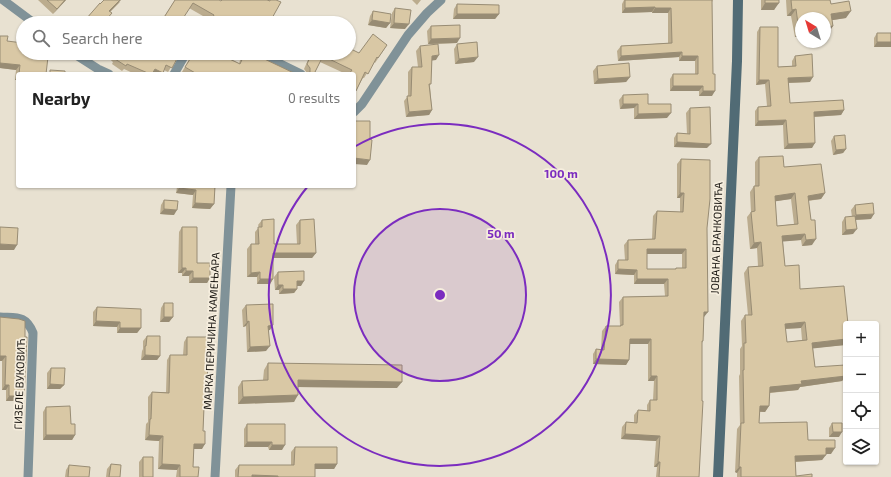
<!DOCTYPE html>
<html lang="en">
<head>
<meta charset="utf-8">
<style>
	body { margin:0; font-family:"Exo 2",sans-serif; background:#f2f2f2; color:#222 }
	.controls { position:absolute; right:12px; bottom:12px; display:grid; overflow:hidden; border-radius:4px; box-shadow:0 1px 3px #0004 }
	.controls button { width:36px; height:36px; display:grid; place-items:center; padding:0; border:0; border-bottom:1px solid #e0e0e0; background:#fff; color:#222; font:20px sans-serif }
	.compass { position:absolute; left:795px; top:12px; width:36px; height:36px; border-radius:50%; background:#fff; box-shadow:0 1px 3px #0004; rotate:322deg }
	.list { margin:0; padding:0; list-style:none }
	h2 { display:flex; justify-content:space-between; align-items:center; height:52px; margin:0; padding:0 16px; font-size:17px }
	h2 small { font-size:13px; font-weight:400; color:#767676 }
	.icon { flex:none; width:22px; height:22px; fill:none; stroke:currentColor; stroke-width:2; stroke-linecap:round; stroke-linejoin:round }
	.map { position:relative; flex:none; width:891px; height:477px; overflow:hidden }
	.search { position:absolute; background:#fff; box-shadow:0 1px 3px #0004; left:16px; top:16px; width:340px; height:44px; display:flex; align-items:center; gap:10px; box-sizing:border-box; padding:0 14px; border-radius:22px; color:#767676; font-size:15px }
	.panel { position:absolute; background:#fff; box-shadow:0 1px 3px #0004; left:16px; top:72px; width:340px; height:116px; border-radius:4px }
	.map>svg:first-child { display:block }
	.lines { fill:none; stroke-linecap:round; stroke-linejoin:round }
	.street { stroke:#809298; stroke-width:9 }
	.secondary { stroke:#516b75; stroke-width:10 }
	.wall { fill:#bbac8e; fill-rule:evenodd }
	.shaded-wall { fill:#988c74 }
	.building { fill:#d9c8a5; stroke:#988c74; fill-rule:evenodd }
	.ring { fill:none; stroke:#7b2cbf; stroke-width:2 }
	.labels { text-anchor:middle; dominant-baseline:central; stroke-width:3.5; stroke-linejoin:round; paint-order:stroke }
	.street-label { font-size:11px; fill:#181510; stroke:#f6eede }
	.centre { fill:#7b2cbf; stroke:#f6eede; stroke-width:2 }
	.ring-label { font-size:12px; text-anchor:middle; font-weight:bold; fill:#7b2cbf; stroke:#f6eede; stroke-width:3.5; stroke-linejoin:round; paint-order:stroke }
</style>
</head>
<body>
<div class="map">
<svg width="891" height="477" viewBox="0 0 891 477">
	<rect width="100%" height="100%" fill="#e8e1d1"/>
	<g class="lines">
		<path class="street" d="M 3,0 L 34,23
			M 73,53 L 98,69 L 109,74
			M 258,53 L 301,74
			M 174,74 L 186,53
			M 354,112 L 362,104 L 408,35 L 427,13 L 441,0
			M 0,317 C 17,318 26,315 33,333 L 28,477
			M 215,477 L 231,186"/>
		<path class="secondary" d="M 718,477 L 737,61 L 738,0"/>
	</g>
	<path class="wall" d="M 38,0 L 66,0 L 53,14 Z
		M 175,0 L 221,1 L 221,0 L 267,0 L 269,1 L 270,0 L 276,0 L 271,20 L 276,23 L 211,23 L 210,22 L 210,20 L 189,8 L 180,23 L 160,23 Z
		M 412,0 L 421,0 L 417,5 Z
		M 624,0 L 713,0 L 712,2 L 712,96 L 699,96 L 699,91 L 670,91 L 670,79 L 673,74 L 695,74 L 695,61 L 679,61 L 679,57 L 618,61 L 617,51 L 621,46 L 668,43 L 668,13 L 652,13 L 652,12 L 622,13 L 622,4 Z
		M 761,0 L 779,0 L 774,10 L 761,10 Z
		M 786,0 L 830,0 L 831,4 L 846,18 L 832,20 L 833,26 L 828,33 L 795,37 L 791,16 L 787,16 Z
		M 120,2 L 110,12 L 108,18 L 105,22 L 107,23 L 83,23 L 86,19 L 100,4 Z
		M 457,4 L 499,14 L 495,19 L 453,19 L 454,9 Z
		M 395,8 L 405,29 L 390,28 L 392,13 Z
		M 373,11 L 390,23 L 386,28 L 368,25 L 370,16 Z
		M 431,26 L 457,43 L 428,44 L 427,31 Z
		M 760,27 L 778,67 L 792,66 L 792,61 L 795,56 L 810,82 L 788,83 L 790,103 L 844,110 L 841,115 L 814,117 L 812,148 L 784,149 L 783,125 L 755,126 L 755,111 L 758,107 L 767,106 L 765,84 L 756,85 L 757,32 Z
		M 877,33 L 891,33 L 891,47 L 874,47 L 874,38 Z
		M 0,36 L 7,41 L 30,56 L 46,74 L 18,74 L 18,80 L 15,80 L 16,70 L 0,68 Z
		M 457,44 L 474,62 L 455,64 L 454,49 Z
		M 387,45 L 375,63 L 374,62 L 364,78 L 363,78 L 354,94 L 354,74 L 346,74 L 320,62 L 314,74 L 307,74 L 307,73 L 304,69 L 311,53 L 359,53 Z
		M 420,46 L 436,60 L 432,60 L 430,86 L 432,110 L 429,115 L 406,117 L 404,101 L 408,96 L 408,72 L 412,67 L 418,67 L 416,51 Z
		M 103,53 L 140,53 L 141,54 L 142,53 L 180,53 L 168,72 L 164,70 L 162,74 L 135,74 L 124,69 L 122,71 L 112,64 L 113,62 Z
		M 191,53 L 217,53 L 239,63 L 243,53 L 257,53 L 256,55 L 296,74 L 185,74 L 182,72 L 191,56 Z
		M 279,53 L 289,53 L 286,57 Z
		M 597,66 L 630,77 L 626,82 L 594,84 L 593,71 Z
		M 623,95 L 648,104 L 667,118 L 634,119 L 634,108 L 620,109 L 619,100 Z
		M 690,108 L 707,148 L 674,147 L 674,138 L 677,133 L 687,134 L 686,113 Z
		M 834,136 L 846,149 L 843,153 L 833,155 L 831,141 Z
		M 759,157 L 784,167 L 825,193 L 821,199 L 808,201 L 812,245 L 802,246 L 801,240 L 783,241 L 785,266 L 800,289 L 846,324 L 846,343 L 845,345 L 813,348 L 815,367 L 846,376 L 842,381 L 800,387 L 798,390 L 770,393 L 769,406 L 765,412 L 760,412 L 759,423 L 808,440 L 831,454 L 826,454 L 822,460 L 795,462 L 796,476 L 812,477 L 737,477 L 737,473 L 735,472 L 737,429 L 740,425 L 739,376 L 740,374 L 740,349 L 742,346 L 741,321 L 745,315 L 748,315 L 744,273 L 748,267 L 758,266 L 757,248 L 750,249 L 747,217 L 751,212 L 750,192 L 754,186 L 755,186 L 755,162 ZM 791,199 L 794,224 L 777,226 L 775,201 ZM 801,328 L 802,340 L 787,342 L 785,329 Z
		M 681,159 L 707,228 L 704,317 L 703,341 L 702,343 L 699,477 L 656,477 L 657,467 L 654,467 L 656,441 L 621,439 L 622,427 L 626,422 L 634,423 L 634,415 L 638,410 L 647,411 L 647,405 L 650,400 L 653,400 L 654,381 L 648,381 L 648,344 L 630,344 L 629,360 L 626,365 L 593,364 L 593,354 L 596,349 L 601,350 L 602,331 L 606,326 L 620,326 L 619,302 L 623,297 L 665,296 L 664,284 L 634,284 L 634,275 L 615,274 L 615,265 L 618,260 L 625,260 L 624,245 L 628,240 L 652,239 L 653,216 L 657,211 L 680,212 L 680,198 L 677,198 L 677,164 ZM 647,254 L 682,254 L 682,268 L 676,268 L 675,269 L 647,269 Z
		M 170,186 L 215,186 L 214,204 L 210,209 L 192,208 L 193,195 L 176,193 L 177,187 Z
		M 164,200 L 174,215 L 160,214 L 161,205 Z
		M 855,205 L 871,219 L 856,220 L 853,234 L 842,235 L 842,222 L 845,217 L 852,217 L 851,210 Z
		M 262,220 L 274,244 L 297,244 L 296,225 L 300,220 L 316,253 L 312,258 L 273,258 L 273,279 L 270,284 L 257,284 L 257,277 L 247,277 L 247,249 L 251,244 L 255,244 L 255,232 L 259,227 L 258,225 Z
		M 182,227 L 197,263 L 210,278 L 207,283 L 189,283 L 189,276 L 182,276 L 182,273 L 178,273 L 179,232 Z
		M 278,272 L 301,286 L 297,286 L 297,289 L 294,293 L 279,294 L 279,290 L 275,290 L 274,277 Z
		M 164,303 L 173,317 L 169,322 L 160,322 L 161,308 Z
		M 246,305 L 270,330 L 269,330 L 266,351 L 247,352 L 246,326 L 243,327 L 242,310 Z
		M 97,307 L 141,328 L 137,333 L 117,333 L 117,327 L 93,326 L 93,312 Z
		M 0,317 L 21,401 L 6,401 L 6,390 L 2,390 L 2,361 L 0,361 Z
		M 147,336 L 160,356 L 157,360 L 141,360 L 142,351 L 143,349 L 143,341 Z
		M 187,337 L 207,407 L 204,411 L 202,449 L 194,449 L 193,467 L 198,477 L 176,477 L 177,470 L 158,469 L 159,441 L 145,440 L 146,424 L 148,422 L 148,397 L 152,392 L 166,392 L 167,360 L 170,355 L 183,355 L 184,342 Z
		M 268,363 L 397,388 L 298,387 L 294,402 L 238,404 L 238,387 L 242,381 L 263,380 L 264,370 Z
		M 51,368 L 64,385 L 60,389 L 47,389 L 47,373 Z
		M 46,407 L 71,424 L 75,435 L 72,440 L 43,440 L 43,412 Z
		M 832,423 L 839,437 L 829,437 L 829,428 Z
		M 247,424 L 285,424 L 282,450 L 269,450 L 268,447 L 244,447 L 244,429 Z
		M 295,447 L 337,464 L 334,469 L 315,469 L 315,477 L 235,477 L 235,470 L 239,465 L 291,465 L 291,452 Z
		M 143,457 L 153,477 L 139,477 L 139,462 Z
		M 111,464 L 120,477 L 106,477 L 107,469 Z
		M 69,465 L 89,477 L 65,477 L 66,470 Z"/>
	<path class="shaded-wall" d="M 65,0 L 66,0 L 53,14 L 57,9 Z
		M 120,0 L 121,0 L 106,16 L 109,11 Z
		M 765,3 L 779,3 L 774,10 L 761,10 Z
		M 655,7 L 652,12 L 622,13 L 625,8 Z
		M 655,8 L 671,8 L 668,13 L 652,13 Z
		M 796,9 L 791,16 L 787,16 L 792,10 Z
		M 851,11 L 846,18 L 827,21 L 831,14 Z
		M 457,14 L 499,14 L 495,19 L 453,19 Z
		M 372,20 L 390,23 L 386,28 L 368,25 Z
		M 394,23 L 409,24 L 405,29 L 390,28 Z
		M 833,26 L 828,33 L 825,33 L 825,27 Z
		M 799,31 L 801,31 L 801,37 L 795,37 Z
		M 460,38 L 457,43 L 428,44 L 431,39 Z
		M 877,42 L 891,42 L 891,47 L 874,47 Z
		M 682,52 L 679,57 L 618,61 L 621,56 Z
		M 439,55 L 436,60 L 429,61 L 432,56 Z
		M 682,56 L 698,56 L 695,61 L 679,61 Z
		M 478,57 L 474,62 L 455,64 L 459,59 Z
		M 0,63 L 20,65 L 16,70 L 0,68 Z
		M 155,69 L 163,73 L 162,74 L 152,74 Z
		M 18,76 L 18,80 L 15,80 Z
		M 630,77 L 626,82 L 594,84 L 598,79 Z
		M 813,77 L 810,82 L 784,83 L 788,78 Z
		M 759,80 L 769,80 L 765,84 L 756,85 Z
		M 673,86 L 703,86 L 699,91 L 670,91 Z
		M 703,91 L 715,91 L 712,96 L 699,96 Z
		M 623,104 L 638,104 L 634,108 L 620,109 Z
		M 432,110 L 429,115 L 406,117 L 409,112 Z
		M 844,110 L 841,115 L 810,117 L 814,112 Z
		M 671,113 L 667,118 L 634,119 L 638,114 Z
		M 786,120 L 783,125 L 755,126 L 758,121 Z
		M 677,142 L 711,144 L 707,148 L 674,147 Z
		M 815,143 L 812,148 L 784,149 L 788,144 Z
		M 846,149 L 843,153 L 833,155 L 836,150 Z
		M 354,158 L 370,160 L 367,165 L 354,164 Z
		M 179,188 L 196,190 L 193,195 L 176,193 Z
		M 680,193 L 684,193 L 680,198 L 677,198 Z
		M 795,193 L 791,199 L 771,202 L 775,196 Z
		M 825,193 L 821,199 L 804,201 L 808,196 Z
		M 195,203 L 214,204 L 210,209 L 192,208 Z
		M 164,209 L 177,210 L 174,215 L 160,214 Z
		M 874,214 L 871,219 L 852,220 L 856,215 Z
		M 857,229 L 853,234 L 842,235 L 846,230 Z
		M 805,234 L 801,240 L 778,242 L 782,236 Z
		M 816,239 L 812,245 L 802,246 L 806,240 Z
		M 761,242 L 757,248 L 750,249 L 754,243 Z
		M 0,244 L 17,245 L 14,250 L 0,250 Z
		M 647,249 L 686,249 L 682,254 L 643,254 Z
		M 273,253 L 316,253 L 312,258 L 270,258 Z
		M 182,268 L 186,268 L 182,273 L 178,273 Z
		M 618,269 L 637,270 L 634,275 L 615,274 Z
		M 186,271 L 193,271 L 189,276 L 182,276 Z
		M 260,272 L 257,277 L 247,277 L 251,273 Z
		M 193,278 L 210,278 L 207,283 L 189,283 Z
		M 260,279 L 273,279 L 270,284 L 257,284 Z
		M 637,279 L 668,279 L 664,284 L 634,284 Z
		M 297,281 L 304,281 L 301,286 L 294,286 Z
		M 278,285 L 283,285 L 279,290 L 275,290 Z
		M 283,289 L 297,289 L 294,293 L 279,294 Z
		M 704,312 L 708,312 L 704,317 L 700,317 Z
		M 164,317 L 173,317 L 169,322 L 160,322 Z
		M 96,321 L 120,322 L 117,327 L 93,326 Z
		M 249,321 L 246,326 L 243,327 L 247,322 Z
		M 805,322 L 801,328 L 781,329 L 785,324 Z
		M 273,325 L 270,330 L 265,331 L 268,326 Z
		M 120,328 L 141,328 L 137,333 L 117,333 Z
		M 630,339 L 651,339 L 648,344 L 627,344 Z
		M 846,339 L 846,343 L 845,345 L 808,349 L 812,343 Z
		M 270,346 L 266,351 L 247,352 L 250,347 Z
		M 145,355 L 160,356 L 157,360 L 141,360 Z
		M 0,356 L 6,356 L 2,361 L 0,361 Z
		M 596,359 L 629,360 L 626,365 L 593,364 Z
		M 651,376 L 657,376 L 654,381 L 648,381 Z
		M 846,376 L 842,381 L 800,387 L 798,390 L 766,393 L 770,387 L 801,381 Z
		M 298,380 L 402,382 L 397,388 L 294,387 Z
		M 50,384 L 64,385 L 60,389 L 47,389 Z
		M 5,385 L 9,385 L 6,390 L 2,390 Z
		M 298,395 L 294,402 L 238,404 L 243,397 Z
		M 9,396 L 24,396 L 21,401 L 6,401 Z
		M 760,406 L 769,406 L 765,412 L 756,411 Z
		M 833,432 L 842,432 L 839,437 L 829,437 Z
		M 625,434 L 660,436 L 656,441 L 621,439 Z
		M 46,435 L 75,435 L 72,440 L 43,440 Z
		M 149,435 L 163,436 L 159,441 L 145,440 Z
		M 247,442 L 272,442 L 268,447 L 244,447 Z
		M 194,444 L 205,444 L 202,449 L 190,449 Z
		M 272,445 L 285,445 L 282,450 L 269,450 Z
		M 826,448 L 835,448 L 831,454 L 822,454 Z
		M 826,455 L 822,460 L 791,462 L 795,456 Z
		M 658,462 L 660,462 L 657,467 L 654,467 Z
		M 162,464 L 180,465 L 177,470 L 158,469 Z
		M 315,464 L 337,464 L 334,469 L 311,469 Z
		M 739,467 L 741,467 L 737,473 L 735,472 Z
		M 252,475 L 278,476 L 278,477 L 251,477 Z"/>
	<path class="building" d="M 47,0 L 65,0 L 57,9 Z
		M 104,0 L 120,0 L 109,11 L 112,13 L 105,21 L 107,23 L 91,23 L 86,19 L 100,3 L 100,4 Z
		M 175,0 L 219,0 L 221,1 L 222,0 L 267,0 L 270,1 L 270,0 L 276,0 L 281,2 L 271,20 L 276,23 L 212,23 L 215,18 L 213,17 L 214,15 L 193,3 L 180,23 L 169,23 L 163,19 Z
		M 625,0 L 712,0 L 713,74 L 715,74 L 715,91 L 703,91 L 703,86 L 673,86 L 673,74 L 698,74 L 698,56 L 682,56 L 682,52 L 621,56 L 621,46 L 672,43 L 671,8 L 655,8 L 655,7 L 625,8 Z
		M 765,0 L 779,0 L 779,3 L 765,3 Z
		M 791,0 L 830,0 L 831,4 L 849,1 L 851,11 L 831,14 L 833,26 L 825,27 L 825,18 L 801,18 L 801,31 L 799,31 L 796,9 L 792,10 Z
		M 457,4 L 499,5 L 499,14 L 457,14 Z
		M 395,8 L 411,10 L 409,24 L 394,23 Z
		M 373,11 L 391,14 L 390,23 L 372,20 Z
		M 460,25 L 460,38 L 431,39 L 431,26 Z
		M 760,27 L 778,27 L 778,67 L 796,66 L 795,56 L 812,54 L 813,77 L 788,78 L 790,103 L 843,100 L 844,110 L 814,112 L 815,143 L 788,144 L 786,120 L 758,121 L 758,107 L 771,106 L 769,80 L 759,80 Z
		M 877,33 L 891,33 L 891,42 L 877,42 Z
		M 373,34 L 387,45 L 378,58 L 377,57 L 368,74 L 365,72 L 356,91 L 354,90 L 354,74 L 349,74 L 352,70 L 323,56 L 314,74 L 307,74 L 310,72 L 310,68 L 307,64 L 312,53 L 349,53 L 349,48 L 359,53 Z
		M 0,36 L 8,36 L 7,41 L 23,43 L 23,53 L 30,53 L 30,56 L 48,57 L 46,74 L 19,74 L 20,65 L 0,63 Z
		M 477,42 L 478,57 L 459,59 L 457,44 Z
		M 438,44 L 439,55 L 432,56 L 431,84 L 429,84 L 432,110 L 409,112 L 407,96 L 411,96 L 412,67 L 422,67 L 420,46 Z
		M 112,53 L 140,53 L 142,55 L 143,53 L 180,53 L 172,68 L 166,65 L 163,73 L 155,69 L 152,74 L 150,74 L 127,64 L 126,66 L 115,59 L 117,57 Z
		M 194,53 L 217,53 L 240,64 L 245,53 L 257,53 L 256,55 L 296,74 L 197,74 L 185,67 Z
		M 629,63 L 630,77 L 598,79 L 597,66 Z
		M 50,70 L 65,71 L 65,74 L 50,74 Z
		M 648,94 L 648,104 L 671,104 L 671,113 L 638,114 L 638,104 L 623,104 L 623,95 Z
		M 710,107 L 711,144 L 677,142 L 677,133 L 690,134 L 690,108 Z
		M 354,121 L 370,121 L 370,139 L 372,140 L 370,160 L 354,158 Z
		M 845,135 L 846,149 L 836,150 L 834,136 Z
		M 783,156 L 784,167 L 821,164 L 825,193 L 808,196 L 811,220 L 815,220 L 816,239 L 806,240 L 805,234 L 782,236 L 785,266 L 799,265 L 800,289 L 844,286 L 848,324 L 846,324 L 846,339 L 812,343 L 815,367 L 845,365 L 846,376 L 801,381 L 802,384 L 770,387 L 769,406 L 760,406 L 759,423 L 807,422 L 808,440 L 835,440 L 835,448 L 826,448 L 826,455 L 795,456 L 796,476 L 812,474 L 812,477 L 741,477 L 741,467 L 739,467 L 741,423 L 744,423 L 743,370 L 744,370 L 744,343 L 746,343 L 745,315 L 752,315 L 748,267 L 763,266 L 761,242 L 754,243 L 751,212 L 755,211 L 754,186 L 759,186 L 759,157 ZM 795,193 L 798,224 L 777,226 L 775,196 ZM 805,322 L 807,340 L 787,342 L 785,324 Z
		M 681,159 L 710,160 L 710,199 L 707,228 L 708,312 L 704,312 L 703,341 L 702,341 L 702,401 L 703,401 L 699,477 L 659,477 L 660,462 L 658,462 L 660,436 L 625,434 L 626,422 L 637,423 L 638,410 L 650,411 L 650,400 L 657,400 L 657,376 L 651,376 L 651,339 L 630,339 L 629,360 L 596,359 L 596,349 L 604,350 L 606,326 L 621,326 L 621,325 L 623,325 L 623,297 L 668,296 L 668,279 L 637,279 L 637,270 L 618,269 L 618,260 L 628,260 L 628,240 L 655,239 L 657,211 L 683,212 L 684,193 L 680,193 ZM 647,249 L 686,249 L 686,268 L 676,268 L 676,269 L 647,269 Z
		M 180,186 L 215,186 L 214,204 L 195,203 L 196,190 L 179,188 Z
		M 164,200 L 178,201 L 177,210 L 164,209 Z
		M 873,203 L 874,214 L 856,215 L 855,205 Z
		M 855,216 L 857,229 L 846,230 L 845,217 Z
		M 274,219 L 274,244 L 300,244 L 300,220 L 314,219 L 316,253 L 273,253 L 273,279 L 260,279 L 260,272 L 251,273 L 251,244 L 259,244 L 258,227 L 262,227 L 262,220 Z
		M 0,227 L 18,228 L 17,245 L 0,244 Z
		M 182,227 L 197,227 L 197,263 L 210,263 L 210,278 L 193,278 L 193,271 L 186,271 L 186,268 L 182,268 Z
		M 304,271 L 304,281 L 297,281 L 297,289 L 283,289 L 283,285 L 278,285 L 278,272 Z
		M 164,303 L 173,303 L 173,317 L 164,317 Z
		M 273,304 L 273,325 L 268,326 L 270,346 L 250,347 L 249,321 L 247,322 L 246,305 Z
		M 97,307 L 141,309 L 141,328 L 120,328 L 120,322 L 96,321 Z
		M 0,317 L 19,319 L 25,321 L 25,337 L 27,337 L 24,396 L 9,396 L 9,385 L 5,385 L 6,356 L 0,356 Z
		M 147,336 L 160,336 L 160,356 L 145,355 L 145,346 L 146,346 Z
		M 187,337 L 208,337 L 207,407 L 204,407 L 203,431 L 205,431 L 205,444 L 194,444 L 193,467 L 199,467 L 198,477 L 180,477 L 180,465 L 162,464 L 163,436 L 149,435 L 150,419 L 151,419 L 152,392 L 169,393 L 170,355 L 187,355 Z
		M 268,363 L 402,365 L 402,382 L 298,380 L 298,395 L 243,397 L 242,381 L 268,380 Z
		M 51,368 L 65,368 L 64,385 L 50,384 Z
		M 70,406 L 71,424 L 75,424 L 75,435 L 46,435 L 46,407 Z
		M 832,423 L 842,423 L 842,432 L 833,432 Z
		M 247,424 L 285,424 L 285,445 L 272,445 L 272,442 L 247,442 Z
		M 295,447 L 337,447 L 337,464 L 315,464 L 315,477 L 278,477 L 278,476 L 252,475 L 252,477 L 238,477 L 239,465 L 294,465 Z
		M 143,457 L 153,457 L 153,477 L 143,477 Z
		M 111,464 L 121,465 L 120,477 L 109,477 Z
		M 69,465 L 90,467 L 89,477 L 68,477 Z"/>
	<circle cx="440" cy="295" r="86" fill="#7b2cbf" fill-opacity=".12"/>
	<g class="ring">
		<circle cx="440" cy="295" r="86"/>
		<path d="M354 147A171 171 0 1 1 308 186"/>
	</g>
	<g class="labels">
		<g class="street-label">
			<text transform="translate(716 238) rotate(-88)">ЈОВАНА БРАНКОВИЋА</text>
			<text transform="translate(211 331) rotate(-87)">МАРКА ПЕРИЧИНА КАМЕЊАРА</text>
			<text transform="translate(19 384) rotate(-88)">ГИЗЕЛЕ ВУКОВИЋ</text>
		</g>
	</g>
	<circle cx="440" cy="295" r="6" class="centre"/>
	<g class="ring-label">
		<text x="561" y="178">100 m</text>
		<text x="501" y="238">50 m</text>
	</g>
</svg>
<div class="controls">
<button>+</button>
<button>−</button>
<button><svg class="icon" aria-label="locate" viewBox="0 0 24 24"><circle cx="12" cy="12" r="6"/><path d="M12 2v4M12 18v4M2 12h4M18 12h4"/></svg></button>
<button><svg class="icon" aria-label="layers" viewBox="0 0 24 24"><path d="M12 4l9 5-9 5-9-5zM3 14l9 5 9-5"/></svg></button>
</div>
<svg class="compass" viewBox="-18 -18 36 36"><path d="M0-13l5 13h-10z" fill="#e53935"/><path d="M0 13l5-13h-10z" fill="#767676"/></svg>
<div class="search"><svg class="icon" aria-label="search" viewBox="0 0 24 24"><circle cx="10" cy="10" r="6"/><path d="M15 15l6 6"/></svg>Search here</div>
<section class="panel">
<h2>Nearby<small>0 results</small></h2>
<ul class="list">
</ul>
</section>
</div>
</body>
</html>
